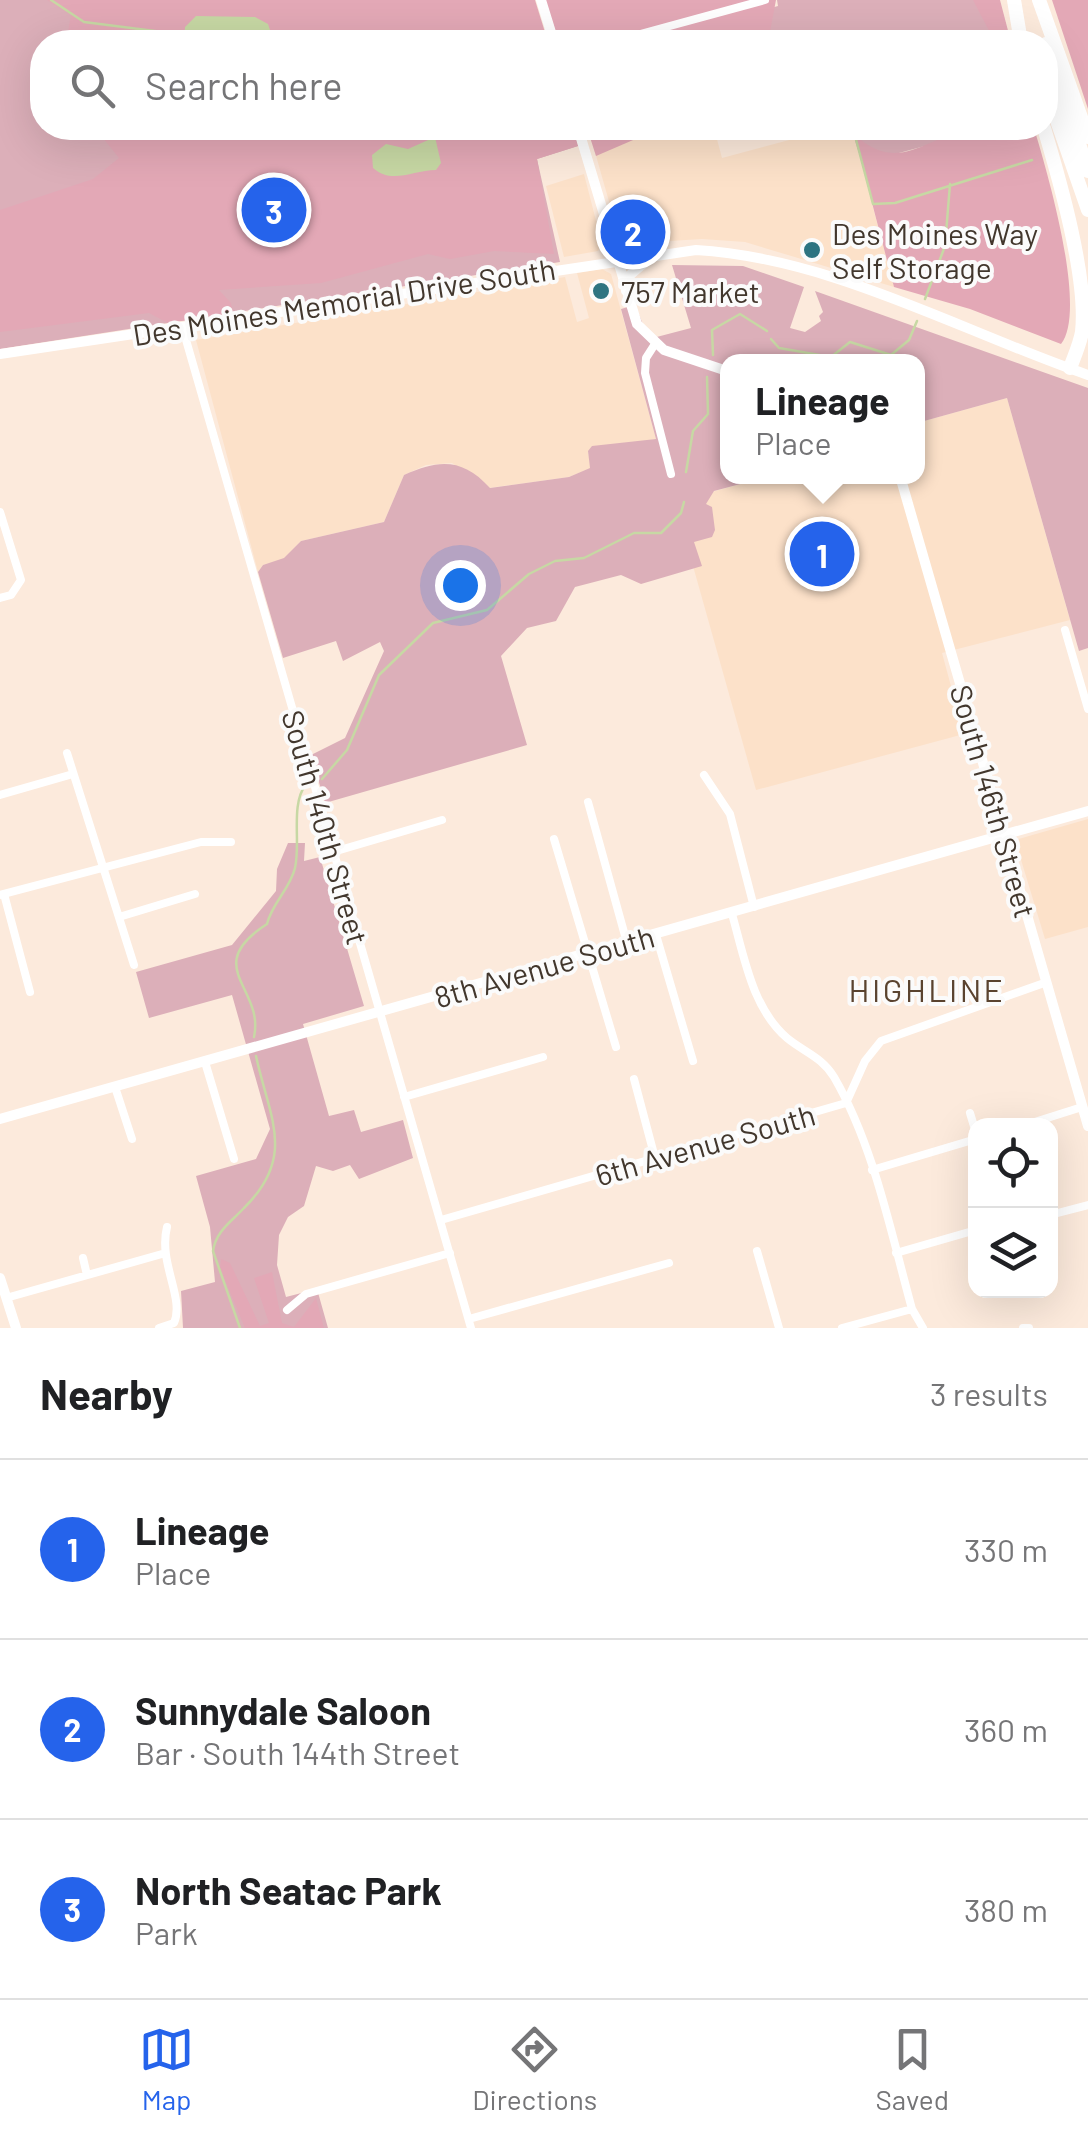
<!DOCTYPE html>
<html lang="en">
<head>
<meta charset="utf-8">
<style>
	body { margin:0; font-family:Barlow,sans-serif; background:#f2f2f2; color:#202124 }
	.controls { position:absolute; right:30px; bottom:30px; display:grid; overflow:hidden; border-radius:20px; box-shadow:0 10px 40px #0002 }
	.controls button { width:90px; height:90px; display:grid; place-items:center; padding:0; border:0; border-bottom:2px solid #e0e0e0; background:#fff; color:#202124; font:50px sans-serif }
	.you { position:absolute; left:460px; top:585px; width:35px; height:35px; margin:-25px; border:8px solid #fff; border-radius:50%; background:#1a73e8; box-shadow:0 0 0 15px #1a73e833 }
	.badge { display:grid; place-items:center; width:65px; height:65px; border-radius:50%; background:#2563eb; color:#fff; font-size:32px; font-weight:700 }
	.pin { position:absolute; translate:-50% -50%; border:5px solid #fff; box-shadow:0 2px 10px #0006 }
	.popup { position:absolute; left:720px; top:354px; width:205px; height:130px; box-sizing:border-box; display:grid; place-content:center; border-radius:20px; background:#fff; filter:drop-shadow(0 2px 8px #0005); font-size:32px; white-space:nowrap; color:#757577 }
	.popup b { font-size:38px; color:#202124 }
	.popup::after { content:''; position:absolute; left:50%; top:100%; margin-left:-20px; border:20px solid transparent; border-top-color:#fff }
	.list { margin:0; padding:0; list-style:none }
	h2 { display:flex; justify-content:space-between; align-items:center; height:130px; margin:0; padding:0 40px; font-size:42px }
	h2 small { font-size:32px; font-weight:400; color:#757577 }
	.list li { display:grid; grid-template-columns:65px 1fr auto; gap:30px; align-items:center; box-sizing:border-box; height:180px; padding:0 40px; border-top:2px solid #e0e0e0 }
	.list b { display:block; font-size:38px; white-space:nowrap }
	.list p { margin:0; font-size:32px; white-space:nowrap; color:#757577 }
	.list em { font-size:32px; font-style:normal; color:#757577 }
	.icon { flex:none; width:55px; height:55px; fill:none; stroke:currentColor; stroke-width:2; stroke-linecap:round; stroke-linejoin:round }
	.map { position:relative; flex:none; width:1088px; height:1328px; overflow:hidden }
	.search { position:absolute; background:#fff; box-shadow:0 10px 40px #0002; left:30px; right:30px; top:30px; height:110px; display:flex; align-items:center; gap:25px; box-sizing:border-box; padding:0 35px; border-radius:40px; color:#757577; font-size:38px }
	.sheet { height:670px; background:#fff }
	nav { display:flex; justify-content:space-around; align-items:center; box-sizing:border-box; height:140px; border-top:2px solid #e0e0e0; background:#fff; font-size:28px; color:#757577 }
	nav a { display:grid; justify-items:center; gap:5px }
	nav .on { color:#2563eb }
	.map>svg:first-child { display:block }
	.built { fill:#fce1c9 }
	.green { fill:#dcafb9 }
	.forest { fill:#e3a8b6 }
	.water { fill:#c7d8a4 }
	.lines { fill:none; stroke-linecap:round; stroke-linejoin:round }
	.stream { stroke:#c7d8a4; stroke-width:2.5 }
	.street { stroke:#fff; stroke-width:8 }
	.secondary { stroke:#fff; stroke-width:10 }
	.highway { stroke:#fff; stroke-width:14 }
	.poi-dot { fill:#2e7481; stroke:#fbfbfb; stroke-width:4 }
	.labels { text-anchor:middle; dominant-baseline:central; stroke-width:8; stroke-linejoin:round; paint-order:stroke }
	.poi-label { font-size:30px; fill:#42372d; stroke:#fbfbfb; text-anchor:start }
	.street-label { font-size:30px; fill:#42372d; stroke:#fbfbfb }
	.neighbourhood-label { font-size:32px; letter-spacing:2.5px; fill:#5a432f; stroke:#fbfbfb }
</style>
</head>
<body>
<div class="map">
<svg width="1088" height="1328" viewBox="0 0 1088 1328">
	<rect width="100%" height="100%" fill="#fceadc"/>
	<path class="built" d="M 653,128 L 714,128 L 722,158 L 834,128 L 852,128 L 894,287 L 745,242 L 702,239 L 621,244 L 593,145 Z
		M 584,174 L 602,244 L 598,251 L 564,257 L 546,186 Z
		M 602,269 L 611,274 L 656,439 L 588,452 L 591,468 L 569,477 L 489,488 L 452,463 L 426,465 L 404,475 L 384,522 L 301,541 L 284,559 L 263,565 L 258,572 L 196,340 L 565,277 L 577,322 L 589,318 L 577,273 Z
		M 1007,398 L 1070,620 L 942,653 L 964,734 L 756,790 L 675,502 L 767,477 L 917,476 L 917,423 Z
		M 1088,819 L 1088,927 L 1045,939 L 1015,840 Z"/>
	<path class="green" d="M 0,0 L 466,0 L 548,42 L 42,42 L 42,128 L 573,128 L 578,146 L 537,159 L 560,262 L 0,349 Z
		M 777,0 L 987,0 L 999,42 L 757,42 L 749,14 L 778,6 Z
		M 851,128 L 991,128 L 862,163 Z
		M 672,265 L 743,266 L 804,287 L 790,328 L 805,332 L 821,321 L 819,316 L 823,312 L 815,291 L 1088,388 L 1088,648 L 1079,651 L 1007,398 L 917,423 L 917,362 L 727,362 L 727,476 L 767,477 L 714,491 L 706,504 L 712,507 L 715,530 L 712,537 L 694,542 L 702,566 L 641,584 L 621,575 L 575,587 L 556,621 L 527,628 L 501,656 L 527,745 L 325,803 L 311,755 L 345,738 L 384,651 L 380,642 L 343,661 L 336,641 L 283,658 L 258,572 L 263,565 L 284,558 L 301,541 L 384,522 L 404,475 C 439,459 463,458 490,488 L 569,477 L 590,468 L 588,451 L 592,446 L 656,439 L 621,309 L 635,305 L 649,339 L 691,328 Z
		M 288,843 L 305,843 L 304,861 L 320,857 L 364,1006 L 303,1024 L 329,1116 L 354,1110 L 361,1132 L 403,1120 L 413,1158 L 359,1179 L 350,1165 L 333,1171 L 316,1166 L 304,1206 L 288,1217 L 279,1235 L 277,1265 L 286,1297 L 317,1289 L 328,1328 L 183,1328 L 181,1291 L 215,1282 L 210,1227 L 196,1176 L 256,1159 L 270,1129 L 232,995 L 149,1018 L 136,972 L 232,945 L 276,891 L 277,869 Z"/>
	<path class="forest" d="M 47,0 L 535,0 L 548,42 L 66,42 L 71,15 Z
		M 545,0 L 776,0 L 768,42 L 559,42 Z
		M 973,0 L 1000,0 L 1011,42 L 995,42 Z
		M 1052,0 L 1088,0 L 1088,109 Z
		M 95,128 L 573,128 L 578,146 L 537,159 L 554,254 L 494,251 L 450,259 L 428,254 L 321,283 L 219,290 L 231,303 L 233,313 L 168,323 L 149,313 L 0,332 L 0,210 L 93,179 L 119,158 Z
		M 587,128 L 661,128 L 596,156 Z
		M 1034,128 C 1047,171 1088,310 1061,344 L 970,309 L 894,287 L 854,134 C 898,175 924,138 970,129 C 991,125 1013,127 1034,128 Z
		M 221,1259 L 230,1263 L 260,1326 L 269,1323 L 254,1278 L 272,1272 L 282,1323 L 294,1327 L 316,1298 L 324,1328 L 245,1328 L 220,1268 Z"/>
	<path class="water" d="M 196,16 L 255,17 L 268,24 L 272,36 L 267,42 L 184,42 L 185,27 Z
		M 435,137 L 441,163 L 436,170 C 413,170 392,185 373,168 L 372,155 L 386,144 L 408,149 Z"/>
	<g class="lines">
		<path class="stream" d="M 51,0 L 84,22 L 186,35
			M 298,42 L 364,42
			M 705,42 L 707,42
			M 782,128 L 801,134 L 833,128
			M 853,128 L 873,204 L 895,203 L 1032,160
			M 925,299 L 945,246 L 950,184
			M 771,339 L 779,348 L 831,357 L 850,342 L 891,355 L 909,340 L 917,321
			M 713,355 L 712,330 L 740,314 L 767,331
			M 686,472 L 693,431 L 708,414 L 707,377
			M 322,779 L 347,750 L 379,675 L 433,623 L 487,610 L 529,574 L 555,561 L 584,558 L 634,533 L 661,533 L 681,513 L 684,502
			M 254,1037 C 265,988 200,967 267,924 C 272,903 290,889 295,868 C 301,842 290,805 306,784
			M 240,1328 L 213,1251 C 216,1231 231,1222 244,1208 C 297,1156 269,1117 256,1056"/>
		<path class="street" d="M 611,42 L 765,0
			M 182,326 L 471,1328
			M 655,344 L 646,358 L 645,373 L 671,474
			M 0,512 L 21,580 L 11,595 L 0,598
			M 1065,630 L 1088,709
			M 67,753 L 134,965
			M 704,775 L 730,814 L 754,907
			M 0,795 L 73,774
			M 588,802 L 627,943
			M 554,839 L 616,1047
			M 333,852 L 442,820
			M 4,894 L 30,992
			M 0,895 L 201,842 L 231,842
			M 732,914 C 744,956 752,1008 787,1038 C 804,1052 822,1057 834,1077 C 874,1146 891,1233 912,1309 L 923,1328
			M 119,917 L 195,894
			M 656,935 L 693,1061
			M 205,1062 L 234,1159
			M 634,1079 L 655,1158
			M 115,1087 L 132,1139
			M 404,1097 L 543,1057
			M 970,1113 L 976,1133
			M 1022,1126 L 1082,1107
			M 872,1170 L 976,1139
			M 1050,1215 L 1088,1205
			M 441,1220 L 846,1103 L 865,1061 L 881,1041 L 1047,982
			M 757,1251 L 779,1328
			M 896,1253 L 976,1230
			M 83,1258 L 87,1275
			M 6,1298 L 162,1254
			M 287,1310 L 306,1294 L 450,1253
			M 469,1319 L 669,1263
			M 159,1328 L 174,1323 C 185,1298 158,1263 167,1227
			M 842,1328 L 912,1309
			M 1023,1328 L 1029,1328"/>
		<path class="secondary" d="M 541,0 L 554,42
			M 578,128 L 637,324 L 664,350 L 727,371
			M 626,291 L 630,275 L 650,258
			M 0,354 L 696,250 C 832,258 960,331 1088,375
			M 900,476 L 1088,1126
			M 0,1119 L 1088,811
			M 0,1278 L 16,1328"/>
		<path class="highway" d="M 1014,0 L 1021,42
			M 1039,0 L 1088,137
			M 1046,44 L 1088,171
			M 1046,89 L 1088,210
			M 1044,128 C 1060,181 1088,278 1082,332 C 1080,344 1074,357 1070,368"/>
	</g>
	<g class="poi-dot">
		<circle cx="812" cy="250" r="10"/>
		<circle cx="601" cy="291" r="10"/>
	</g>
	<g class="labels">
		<g class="poi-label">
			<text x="832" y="233">Des Moines Way<tspan x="832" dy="34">Self Storage</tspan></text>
			<text x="621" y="291">757 Market</text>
		</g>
		<g class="street-label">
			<text transform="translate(344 301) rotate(-9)">Des Moines Memorial Drive South</text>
			<text transform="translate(994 801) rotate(74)">South 146th Street</text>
			<text transform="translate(326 827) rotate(74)">South 140th Street</text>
			<text transform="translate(544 966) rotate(-16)">8th Avenue South</text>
			<text transform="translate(705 1144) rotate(-16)">6th Avenue South</text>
		</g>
		<g class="neighbourhood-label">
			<text x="927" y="989">HIGHLINE</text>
		</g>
	</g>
</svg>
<div class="controls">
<button><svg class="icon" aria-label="locate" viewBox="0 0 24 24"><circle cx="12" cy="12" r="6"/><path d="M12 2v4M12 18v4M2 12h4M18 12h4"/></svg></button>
<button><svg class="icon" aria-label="layers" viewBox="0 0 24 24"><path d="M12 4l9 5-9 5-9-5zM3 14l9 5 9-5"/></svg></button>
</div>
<div class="you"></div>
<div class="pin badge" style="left:822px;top:554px">1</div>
<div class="popup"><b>Lineage</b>Place</div>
<div class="pin badge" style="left:633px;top:232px">2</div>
<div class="pin badge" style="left:274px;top:210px">3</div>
<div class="search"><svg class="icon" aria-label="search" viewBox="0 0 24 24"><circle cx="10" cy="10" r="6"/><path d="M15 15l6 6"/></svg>Search here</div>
</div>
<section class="sheet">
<h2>Nearby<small>3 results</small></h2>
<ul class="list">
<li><span class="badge">1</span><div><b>Lineage</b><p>Place</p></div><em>330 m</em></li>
<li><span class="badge">2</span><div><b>Sunnydale Saloon</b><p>Bar · South 144th Street</p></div><em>360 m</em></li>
<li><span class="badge">3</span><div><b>North Seatac Park</b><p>Park</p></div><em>380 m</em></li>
</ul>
</section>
<nav>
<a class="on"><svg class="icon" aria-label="map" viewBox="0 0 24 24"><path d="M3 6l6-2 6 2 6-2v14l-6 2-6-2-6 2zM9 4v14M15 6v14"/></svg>Map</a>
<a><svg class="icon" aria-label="directions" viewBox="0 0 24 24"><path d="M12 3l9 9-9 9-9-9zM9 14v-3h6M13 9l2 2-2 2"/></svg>Directions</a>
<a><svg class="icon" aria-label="saved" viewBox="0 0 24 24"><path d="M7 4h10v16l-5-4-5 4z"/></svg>Saved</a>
</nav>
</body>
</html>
